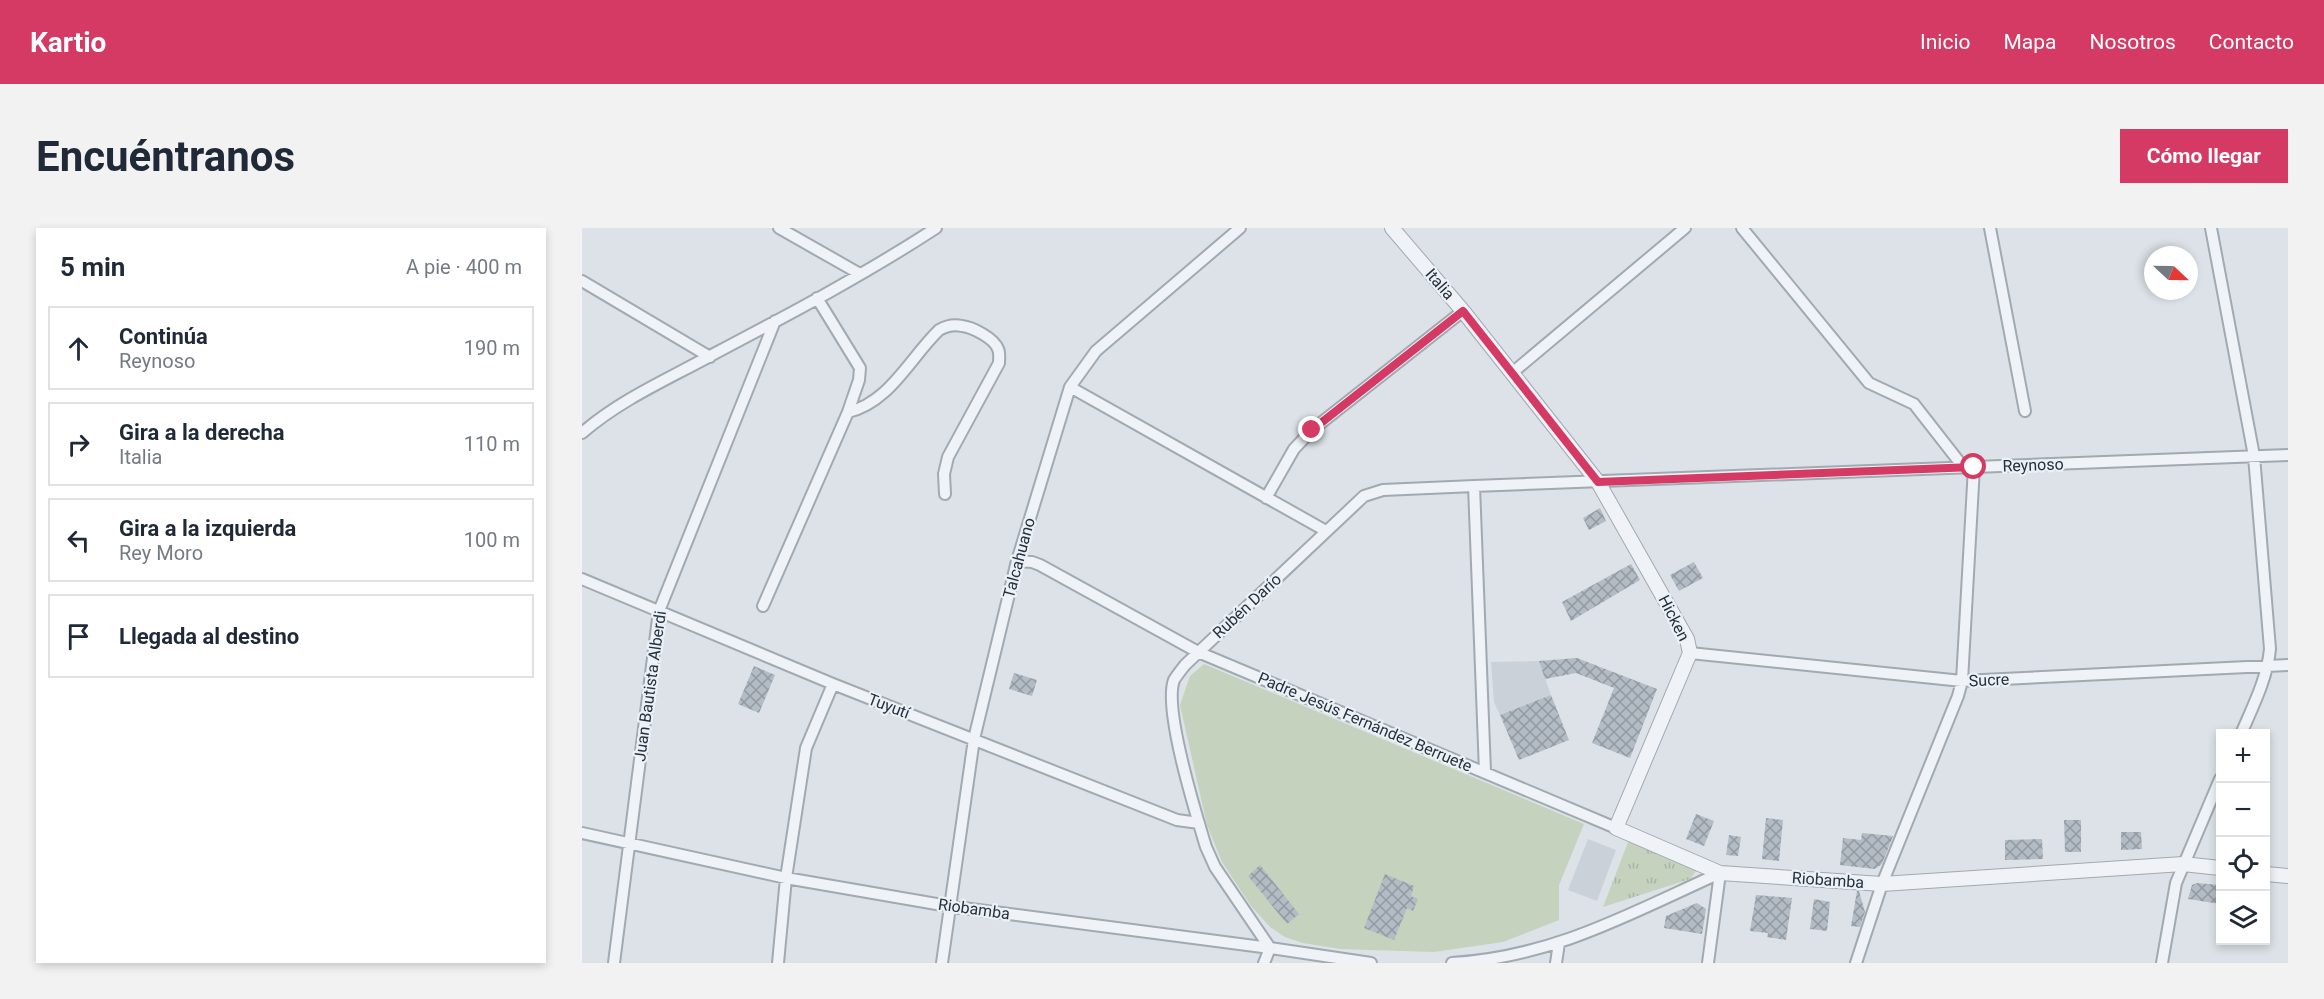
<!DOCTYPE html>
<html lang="es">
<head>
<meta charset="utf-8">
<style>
	body { margin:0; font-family:Roboto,sans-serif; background:#f2f2f3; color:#1f2937 }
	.controls { position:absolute; right:18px; bottom:18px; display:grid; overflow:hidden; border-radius:0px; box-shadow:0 3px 9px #0003 }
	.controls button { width:54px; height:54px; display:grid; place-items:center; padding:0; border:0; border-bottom:2px solid #e0e1e3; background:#fff; color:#1f2937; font:30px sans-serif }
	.compass { position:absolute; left:1562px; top:18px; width:54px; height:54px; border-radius:50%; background:#fff; box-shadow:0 3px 9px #0003; rotate:112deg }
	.stop { position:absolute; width:18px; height:18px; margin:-14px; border:4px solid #d43a63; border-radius:50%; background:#fff }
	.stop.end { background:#d43a63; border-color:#fff; box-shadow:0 2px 6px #0008 }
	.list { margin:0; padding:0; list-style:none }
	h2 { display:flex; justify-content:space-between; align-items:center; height:78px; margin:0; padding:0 24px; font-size:26px }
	h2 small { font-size:20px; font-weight:400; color:#747a83 }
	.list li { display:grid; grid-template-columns:39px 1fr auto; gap:18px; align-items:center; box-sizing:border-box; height:84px; margin:0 12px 12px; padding:0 12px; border:2px solid #e0e1e3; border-radius:0px }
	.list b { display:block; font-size:22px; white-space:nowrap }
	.list p { margin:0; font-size:20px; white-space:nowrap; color:#747a83 }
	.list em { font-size:20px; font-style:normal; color:#747a83 }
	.icon { flex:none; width:33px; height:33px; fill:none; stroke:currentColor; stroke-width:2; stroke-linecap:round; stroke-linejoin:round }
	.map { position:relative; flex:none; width:1706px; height:735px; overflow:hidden; border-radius:0px }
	header { display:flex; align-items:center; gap:36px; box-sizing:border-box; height:84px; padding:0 30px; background:#d43a63; color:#fff }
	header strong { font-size:28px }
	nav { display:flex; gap:33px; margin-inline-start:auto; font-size:21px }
	.intro { display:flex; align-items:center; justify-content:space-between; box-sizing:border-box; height:144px; padding:0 36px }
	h1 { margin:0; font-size:42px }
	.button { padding:15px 27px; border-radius:0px; background:#d43a63; color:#fff; font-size:21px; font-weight:700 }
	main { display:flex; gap:36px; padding:0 36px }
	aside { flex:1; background:#fff; border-radius:0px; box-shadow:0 3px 9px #0003 }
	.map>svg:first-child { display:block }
	.built { fill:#cad1d9 }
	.grass { fill:url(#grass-tufts) }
	.pitch { fill:#c5d2bd }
	.building { fill:url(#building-cross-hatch) }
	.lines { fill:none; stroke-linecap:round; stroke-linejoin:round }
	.minor-casing { stroke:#a1a9b1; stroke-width:14 }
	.tertiary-casing { stroke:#a1a9b1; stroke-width:16 }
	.minor { stroke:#eff2f6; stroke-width:10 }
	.tertiary { stroke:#eff2f6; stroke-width:14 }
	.route { stroke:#d43a63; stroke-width:8 }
	.labels { text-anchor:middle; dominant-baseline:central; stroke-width:4.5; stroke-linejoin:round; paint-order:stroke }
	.street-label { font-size:16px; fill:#25313e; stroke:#ecf1f5 }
</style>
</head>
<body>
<header>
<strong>Kartio</strong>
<nav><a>Inicio</a><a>Mapa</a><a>Nosotros</a><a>Contacto</a></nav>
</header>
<div class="intro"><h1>Encuéntranos</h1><a class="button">Cómo llegar</a></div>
<main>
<aside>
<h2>5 min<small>A pie · 400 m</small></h2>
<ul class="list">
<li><svg class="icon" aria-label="ahead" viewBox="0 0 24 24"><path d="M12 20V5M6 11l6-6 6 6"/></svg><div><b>Continúa</b><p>Reynoso</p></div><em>190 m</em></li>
<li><svg class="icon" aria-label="right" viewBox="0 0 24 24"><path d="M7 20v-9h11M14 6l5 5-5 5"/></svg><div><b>Gira a la derecha</b><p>Italia</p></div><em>110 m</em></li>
<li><svg class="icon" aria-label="left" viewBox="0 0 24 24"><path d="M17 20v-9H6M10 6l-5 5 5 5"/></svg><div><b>Gira a la izquierda</b><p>Rey Moro</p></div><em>100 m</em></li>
<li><svg class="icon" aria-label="arrive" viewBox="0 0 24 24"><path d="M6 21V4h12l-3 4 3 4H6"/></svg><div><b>Llegada al destino</b></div></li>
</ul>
</aside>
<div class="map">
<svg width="1706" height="735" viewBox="0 0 1706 735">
	<defs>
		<pattern id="grass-tufts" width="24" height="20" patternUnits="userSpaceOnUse" patternTransform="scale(1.5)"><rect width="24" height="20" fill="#c5d2bd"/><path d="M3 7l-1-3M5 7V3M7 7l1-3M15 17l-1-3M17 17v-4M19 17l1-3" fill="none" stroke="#a9b5a4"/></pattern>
		<pattern id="building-cross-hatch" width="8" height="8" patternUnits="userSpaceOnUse" patternTransform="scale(1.5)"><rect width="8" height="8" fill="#b3bcc4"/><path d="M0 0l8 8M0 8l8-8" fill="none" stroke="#9199a1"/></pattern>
	</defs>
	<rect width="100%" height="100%" fill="#dce2e7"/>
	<path class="built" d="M 957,433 L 969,467 L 918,487 L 912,474 L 909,434 Z
		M 1006,611 L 1034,622 L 1015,673 L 986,662 Z"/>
	<path class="grass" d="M 1048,609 L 1114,640 L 1114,643 L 1108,651 L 1021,679 Z"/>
	<path class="pitch" d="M 622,436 L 1002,596 L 977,657 L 977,692 L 921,714 L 852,724 L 758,721 L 721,715 L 703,709 L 688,699 L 669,678 L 640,634 L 625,597 L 598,477 L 608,448 Z"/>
	<path class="building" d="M 1018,280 L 1024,293 L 1007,302 L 1001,290 Z
		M 1112,334 L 1121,350 L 1097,363 L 1088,347 Z
		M 1049,336 L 1058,352 L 989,393 L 980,374 Z
		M 995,430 L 1075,461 L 1048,530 L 1010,515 L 1032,460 L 994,445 L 963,451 L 957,433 Z
		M 172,438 L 193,447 L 177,485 L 156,476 Z
		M 432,445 L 455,452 L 450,468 L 427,461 Z
		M 969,467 L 987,512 L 937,532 L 918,487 Z
		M 1114,586 L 1132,593 L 1122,618 L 1104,611 Z
		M 1184,590 L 1201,592 L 1197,633 L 1180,631 Z
		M 1482,592 L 1499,592 L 1499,624 L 1483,624 Z
		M 1539,604 L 1559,604 L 1560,621 L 1539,622 Z
		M 1280,605 L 1311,608 L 1300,636 L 1293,641 L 1258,637 L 1261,610 L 1279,612 Z
		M 1147,607 L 1159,609 L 1156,628 L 1144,627 Z
		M 1460,611 L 1461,631 L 1423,632 L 1423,612 Z
		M 678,637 L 717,686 L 705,696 L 666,648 Z
		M 803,646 L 832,658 L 829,668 L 836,671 L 831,683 L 825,680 L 812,712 L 782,700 Z
		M 1615,655 L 1638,657 L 1638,676 L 1606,671 L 1610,657 Z
		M 1275,663 L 1277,663 L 1283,684 L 1278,699 L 1269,698 Z
		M 1174,667 L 1210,670 L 1204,712 L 1185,709 L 1186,705 L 1168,703 Z
		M 1232,671 L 1248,674 L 1245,703 L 1228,701 Z
		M 1115,675 L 1124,681 L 1120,706 L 1082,700 L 1084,688 Z"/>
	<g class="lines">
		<g class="minor-casing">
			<path id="minor" d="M 197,0 L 278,46
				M 1160,0 L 1287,155 L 1332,176 L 1382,240
				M 1408,0 L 1443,183
				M 1629,0 L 1672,228 L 1688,421 C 1685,451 1671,478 1659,506
				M 0,53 L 128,129
				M 930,145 L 1103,0
				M 488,159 L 744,303
				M 266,184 C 307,175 328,130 357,102 C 364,98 371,96 380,98 C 390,99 412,110 416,121 C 418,125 417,130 417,135 L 366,229 L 362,246 L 363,266
				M 0,205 C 38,172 84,152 128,128 C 204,88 282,47 354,0
				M 892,258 L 903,544
				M 684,270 L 712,221 L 730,202 L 881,83
				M 435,333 L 450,334 L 458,337 L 616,424 L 1034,600
				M 0,351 L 251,456 L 595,592 L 617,595
				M 181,378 L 266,184 L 277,152 L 278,140 L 235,70
				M 1108,425 L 1380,453 L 1706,437
				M 0,605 L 204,650 L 366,678 L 688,720 L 789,735
				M 688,720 L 633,639 L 624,619 C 614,586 581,481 592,452 C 595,447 600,441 603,437 L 782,268 L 801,262 L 892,258 L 1706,227
				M 32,735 L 77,383 L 193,93
				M 196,735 L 204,650 L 224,520 L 251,456
				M 360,735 L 392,511 L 435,333 L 488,159 L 514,123 L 658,0
				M 682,735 L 688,720
				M 870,735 C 972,729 1049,685 1138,645
				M 974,735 L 977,715
				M 1126,735 L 1138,645
				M 1274,735 L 1300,656 L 1376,468 L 1380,453 L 1392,239
				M 1580,735 L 1594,655 L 1638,551"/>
		</g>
		<g class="tertiary-casing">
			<path id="tertiary" d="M 810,0 L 881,83 L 1016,254 L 1105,411 L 1108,425 L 1034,600 L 1138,645 L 1300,656 L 1601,636 L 1638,640
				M 1684,646 L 1706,648"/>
		</g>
		<use href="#minor" class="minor"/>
		<use href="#tertiary" class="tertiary"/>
	</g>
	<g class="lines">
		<path class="route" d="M 730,202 L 881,83 L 1016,254 L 1392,239"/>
	</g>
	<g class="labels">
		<g class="street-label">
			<text transform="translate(858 56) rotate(49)">Italia</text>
			<text transform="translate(1451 237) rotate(-2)">Reynoso</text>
			<text transform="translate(437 330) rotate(-75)">Talcahuano</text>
			<text transform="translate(665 378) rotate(-43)">Rubén Darío</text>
			<text transform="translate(1092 390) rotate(63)">Hicken</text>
			<text transform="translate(1407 452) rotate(-3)">Sucre</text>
			<text transform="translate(68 458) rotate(-82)">Juan Bautista Alberdi</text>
			<text transform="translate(307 478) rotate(21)">Tuyutí</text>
			<text transform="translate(783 494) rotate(23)">Padre Jesús Fernández Berruete</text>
			<text transform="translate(1246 652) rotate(4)">Riobamba</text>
			<text transform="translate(392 681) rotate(8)">Riobamba</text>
		</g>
	</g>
</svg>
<div class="controls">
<button>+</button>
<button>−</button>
<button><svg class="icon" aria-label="locate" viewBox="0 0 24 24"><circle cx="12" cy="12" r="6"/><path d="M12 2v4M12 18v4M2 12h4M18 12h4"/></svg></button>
<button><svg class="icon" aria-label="layers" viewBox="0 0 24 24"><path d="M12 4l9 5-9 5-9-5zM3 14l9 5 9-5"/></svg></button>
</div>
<svg class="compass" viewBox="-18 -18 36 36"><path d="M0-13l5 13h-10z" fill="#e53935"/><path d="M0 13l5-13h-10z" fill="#747a83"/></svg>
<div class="stop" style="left:1392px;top:239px"></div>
<div class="stop end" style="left:730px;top:202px"></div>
</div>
</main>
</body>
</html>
